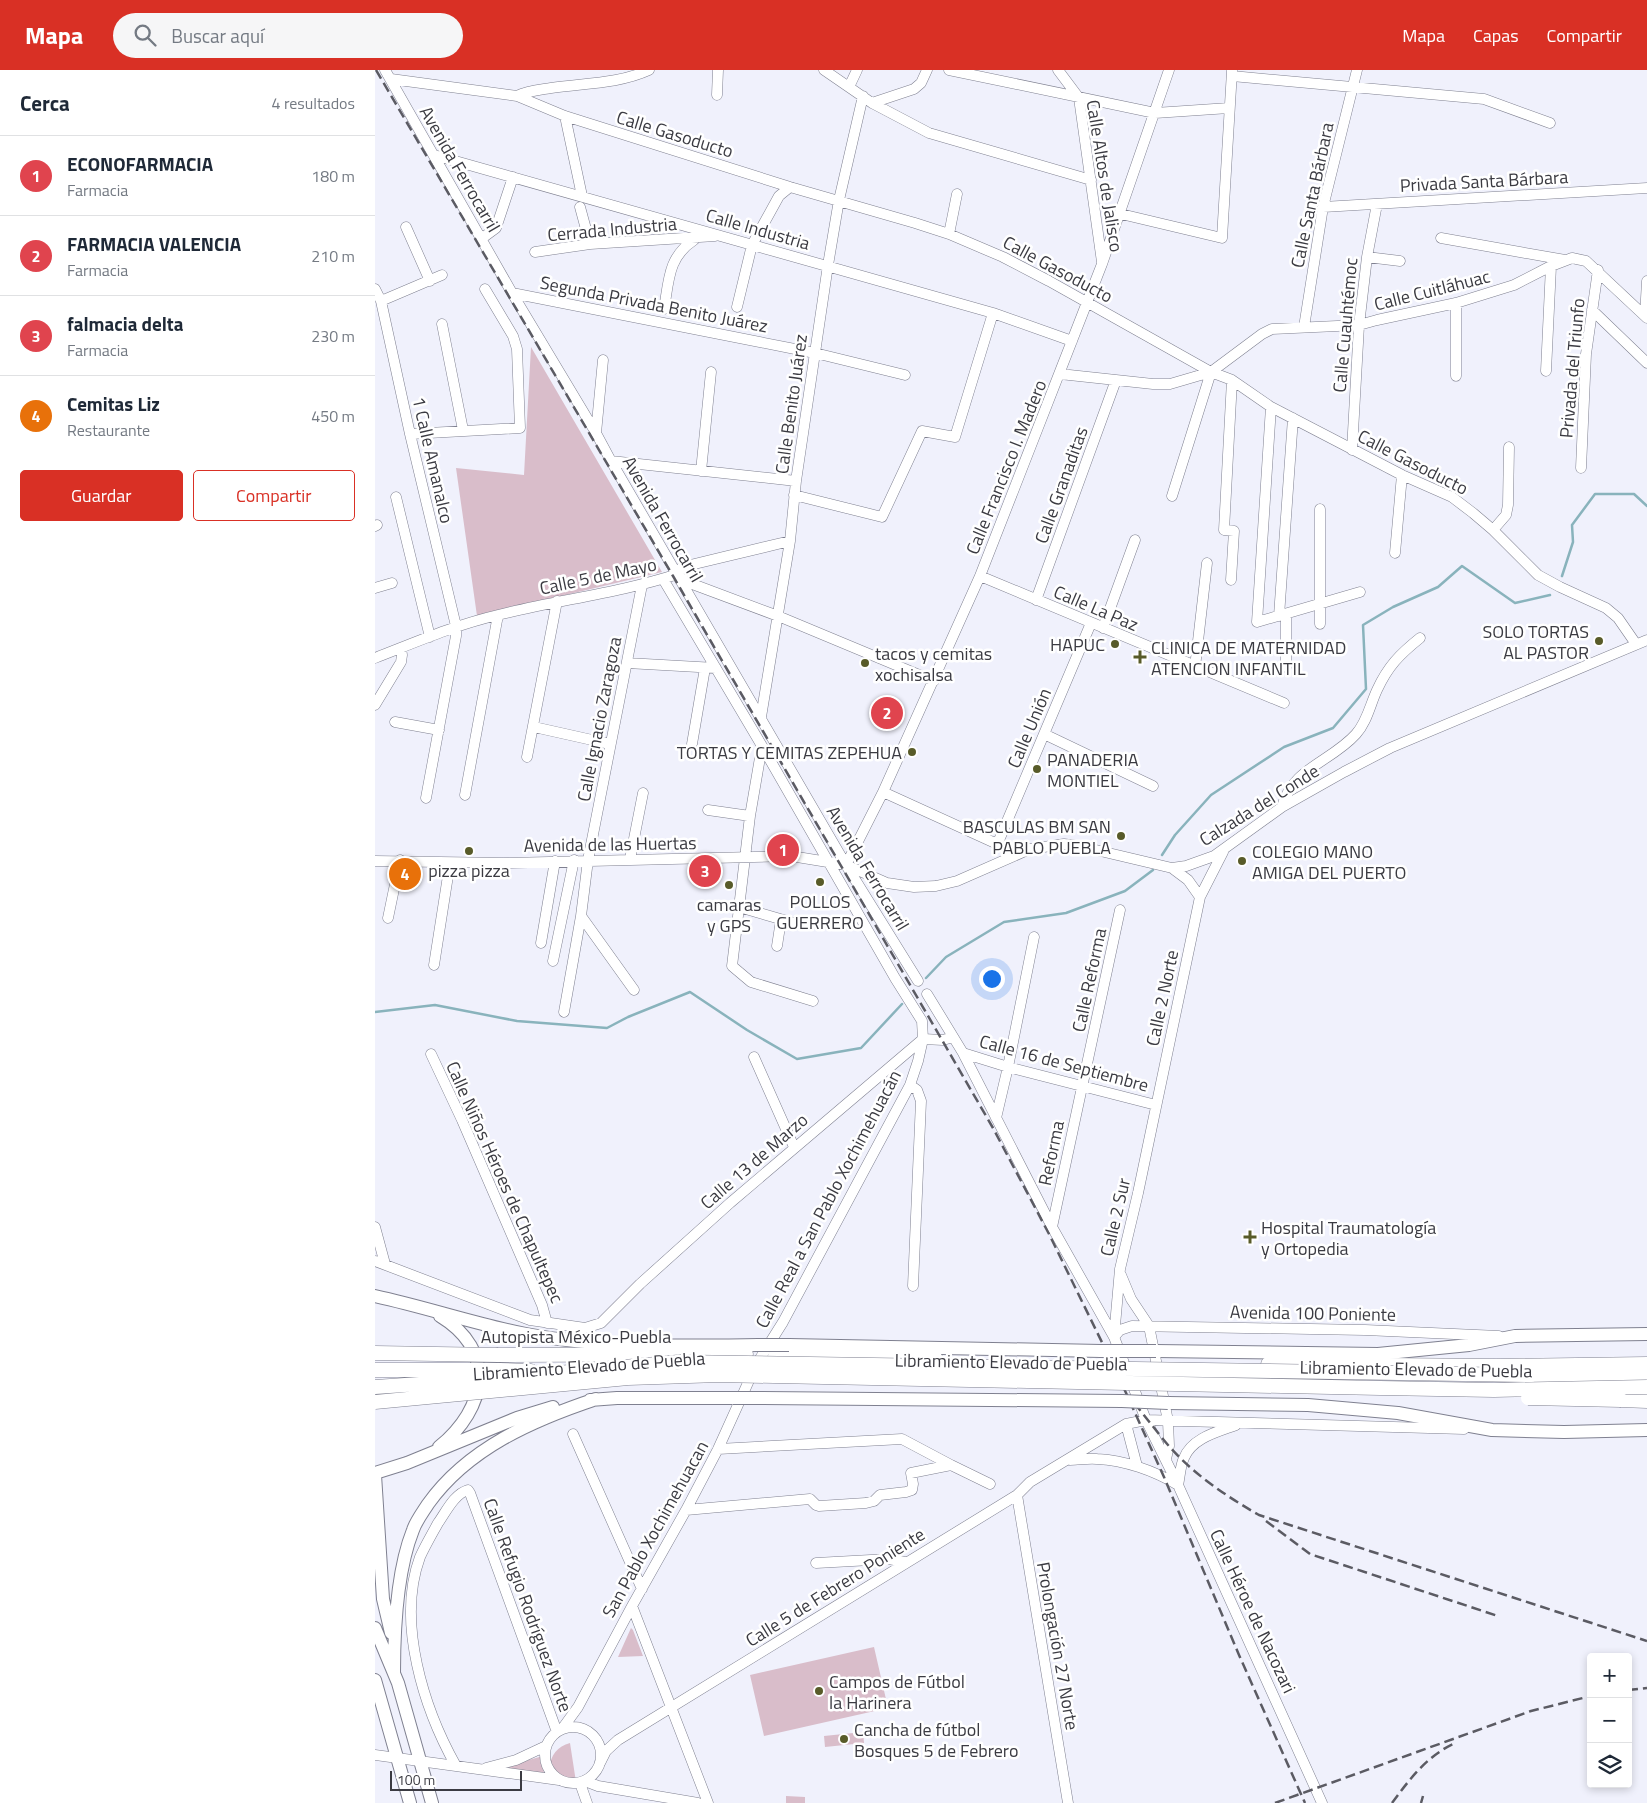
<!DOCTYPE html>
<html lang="es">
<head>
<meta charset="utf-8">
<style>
	body { margin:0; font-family:"Titillium Web",sans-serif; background:#f6f6f7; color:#1f2937 }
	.controls { position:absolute; right:15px; bottom:15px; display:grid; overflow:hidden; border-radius:5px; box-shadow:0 2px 8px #0003 }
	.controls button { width:45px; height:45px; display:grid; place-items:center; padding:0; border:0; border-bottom:1px solid #e0e1e3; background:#fff; color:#1f2937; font:25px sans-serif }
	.scale { position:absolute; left:15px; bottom:12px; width:132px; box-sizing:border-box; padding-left:5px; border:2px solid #3b3b42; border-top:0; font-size:14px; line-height:18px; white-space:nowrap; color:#3b3b42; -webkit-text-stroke:4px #fff; paint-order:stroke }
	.you { position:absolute; left:616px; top:908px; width:18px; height:18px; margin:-12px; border:4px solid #fff; border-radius:50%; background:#1a73e8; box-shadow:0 0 0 8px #1a73e833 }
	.badge { display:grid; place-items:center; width:32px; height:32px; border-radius:50%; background:#d93025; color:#fff; font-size:16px; font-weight:700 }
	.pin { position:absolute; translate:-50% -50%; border:2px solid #fff; box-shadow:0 1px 5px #0006 }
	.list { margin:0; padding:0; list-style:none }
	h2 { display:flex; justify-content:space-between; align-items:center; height:65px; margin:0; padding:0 20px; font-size:21px }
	h2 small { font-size:16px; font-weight:400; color:#747a83 }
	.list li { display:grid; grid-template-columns:32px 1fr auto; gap:15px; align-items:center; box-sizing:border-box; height:80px; padding:0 20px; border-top:1px solid #e0e1e3 }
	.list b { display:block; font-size:19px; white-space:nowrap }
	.list p { margin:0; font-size:16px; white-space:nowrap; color:#747a83 }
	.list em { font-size:16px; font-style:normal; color:#747a83 }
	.actions { display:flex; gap:10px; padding:15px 20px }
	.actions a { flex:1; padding:11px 0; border:1px solid #d93025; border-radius:5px; text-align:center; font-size:18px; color:#d93025 }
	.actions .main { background:#d93025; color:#fff }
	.icon { flex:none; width:28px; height:28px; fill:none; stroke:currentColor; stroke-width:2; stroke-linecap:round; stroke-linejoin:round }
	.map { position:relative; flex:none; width:1272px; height:1733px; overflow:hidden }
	header { display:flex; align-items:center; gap:30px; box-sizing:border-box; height:70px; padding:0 25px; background:#d93025; color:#fff }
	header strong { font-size:24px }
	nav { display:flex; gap:28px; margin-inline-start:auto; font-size:18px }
	.search { width:350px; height:45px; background:#f6f6f7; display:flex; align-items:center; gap:12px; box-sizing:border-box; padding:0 18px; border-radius:28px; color:#747a83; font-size:19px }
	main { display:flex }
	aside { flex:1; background:#fff }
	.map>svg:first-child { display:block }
	.green { fill:#d9bdca }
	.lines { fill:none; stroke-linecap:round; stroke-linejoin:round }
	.stream { stroke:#89b3bc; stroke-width:2.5 }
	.minor-casing { stroke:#7f8090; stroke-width:11 }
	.major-casing { stroke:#7f8090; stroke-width:14 }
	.highway-casing { stroke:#7f8090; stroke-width:15 }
	.minor { stroke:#fff; stroke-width:10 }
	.major { stroke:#fff; stroke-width:12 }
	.highway { stroke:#fff; stroke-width:14 }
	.rail { stroke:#5b5b63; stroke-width:2.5; stroke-dasharray:10 5; stroke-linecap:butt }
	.major-bridge-casing { stroke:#7f8090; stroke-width:14; stroke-linecap:butt }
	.highway-bridge-casing { stroke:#7f8090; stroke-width:15; stroke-linecap:butt }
	.major-bridge { stroke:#fff; stroke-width:12 }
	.highway-bridge { stroke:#fff; stroke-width:14 }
	.poi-dot { fill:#585b29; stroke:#fff; stroke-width:2 }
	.labels { text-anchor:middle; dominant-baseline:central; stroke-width:5; stroke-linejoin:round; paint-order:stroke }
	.street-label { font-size:18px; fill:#3b3b42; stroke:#fff }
	.poi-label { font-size:18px; fill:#3b3b42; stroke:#fff; text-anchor:start }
</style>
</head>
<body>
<header>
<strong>Mapa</strong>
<div class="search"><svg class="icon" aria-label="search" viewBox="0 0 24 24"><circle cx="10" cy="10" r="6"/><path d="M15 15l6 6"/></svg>Buscar aquí</div>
<nav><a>Mapa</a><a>Capas</a><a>Compartir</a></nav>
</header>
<main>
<aside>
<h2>Cerca<small>4 resultados</small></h2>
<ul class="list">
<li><span class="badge" style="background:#e0444e">1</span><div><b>ECONOFARMACIA</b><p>Farmacia</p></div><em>180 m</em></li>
<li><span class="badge" style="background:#e0444e">2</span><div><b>FARMACIA VALENCIA</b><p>Farmacia</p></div><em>210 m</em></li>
<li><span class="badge" style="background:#e0444e">3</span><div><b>falmacia delta</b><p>Farmacia</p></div><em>230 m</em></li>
<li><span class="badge" style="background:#e8710a">4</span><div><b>Cemitas Liz</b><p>Restaurante</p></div><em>450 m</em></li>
</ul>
<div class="actions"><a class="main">Guardar</a><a>Compartir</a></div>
</aside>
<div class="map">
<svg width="1272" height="1733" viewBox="0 0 1272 1733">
	<rect width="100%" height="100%" fill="#f0f1fc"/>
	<path class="green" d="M 156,277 L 287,502 L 102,546 L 81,398 L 149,405 Z
		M 256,1558 L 258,1560 L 268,1586 L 243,1587 Z
		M 499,1577 L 513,1638 L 389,1666 L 375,1605 Z
		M 488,1662 L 489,1673 L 450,1677 L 449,1666 Z
		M 195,1673 L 201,1712 L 187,1710 L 175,1700 C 174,1687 182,1676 195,1673 Z
		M 168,1686 L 169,1707 L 132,1702 L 132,1696 Z
		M 411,1726 L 430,1727 L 430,1733 L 411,1733 Z"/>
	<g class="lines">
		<path class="stream" d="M 1187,506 L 1198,472 L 1197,455 L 1220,424 L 1259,424 L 1272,436
			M 787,785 L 800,765 L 836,725 L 909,677 L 958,658 L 991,619 L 988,555 L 1018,537 L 1063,517 L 1087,496 L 1140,533 L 1175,525
			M 551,908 L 571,887 L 629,852 L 691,843 L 750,821 L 778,800
			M 0,942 L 60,935 L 142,951 L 232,958 L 253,947 L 315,922 L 372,960 L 422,989 L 486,978 L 527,934"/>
		<g class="minor-casing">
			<path id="minor" d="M 10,0 L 137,223 L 221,363 L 236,391 L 471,795 L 543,911
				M 449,0 L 497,33 L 554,63 L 716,110
				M 574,0 L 780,43 L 854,38
				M 683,0 L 704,28 L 727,192
				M 857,6 L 1109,29 L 1175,53
				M 16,9 L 142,26 L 190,46 L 415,117 L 540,153 L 574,164 L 628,187 L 674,211 L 836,302 L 857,310 L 896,337 L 1027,405 L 1077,427 L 1098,443 L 1118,460 L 1163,505 L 1185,517 L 1231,538 L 1243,548 L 1261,574
				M 474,17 L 482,0
				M 342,25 L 343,0
				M 142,26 C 152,21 164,20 176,18 C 209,13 243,14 274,0
				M 497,33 L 539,19 L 546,13 L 552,0
				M 190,46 L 207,126
				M 59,85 L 618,243 L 697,271
				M 205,137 L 215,174
				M 948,137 L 1272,118
				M 746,144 L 847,168 L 857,1
				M 31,157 L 55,211
				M 574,164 L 582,124
				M 1066,168 L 1190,190
				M 106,169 L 121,158 L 138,107
				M 160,182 L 215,174 L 340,166
				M 992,187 L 1025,191
				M 0,219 L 6,231 L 35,364 L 81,556 L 81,566 L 51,728
				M 137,223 L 440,283 L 530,305
				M 6,231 L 67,205
				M 362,237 L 377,175 L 404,126 L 415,117
				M 289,239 C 294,210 293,187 319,170
				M 1217,240 L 1272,293
				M 1270,246 L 1272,211
				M 67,254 L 88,360
				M 929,257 L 948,137 L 982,0
				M 1171,301 L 1176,196
				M 685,304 L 778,314 L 795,314 L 836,302 L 887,264 L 897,259 L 984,255 L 1002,250 L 1081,233 L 1139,215 L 1176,196 L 1197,188 L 1211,191 L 1272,248
				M 1081,306 L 1081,233
				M 896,337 L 882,552 L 985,522
				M 221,363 L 228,290
				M 35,364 L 145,358 L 142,279 L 138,266 L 110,219
				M 977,380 L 984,255 L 992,187 L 1002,134
				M 236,391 L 421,411
				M 1206,398 L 1211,284 L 1223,200
				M 326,401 L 336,302
				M 419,425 L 507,447 L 547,361 L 580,367 L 618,243
				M 797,426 L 836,302
				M 21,427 L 55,567
				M 945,439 L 945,554
				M 0,456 L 2,455
				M 1118,460 L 1131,445 L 1133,435 L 1134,377
				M 1020,483 L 1027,405
				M 303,504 L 307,497 L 415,471
				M 605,506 L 909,633
				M 305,507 L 312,512 L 403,546 L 559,611
				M 856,510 L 859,461 L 849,460 L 857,310
				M 0,518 L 17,513
				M 661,530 L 741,310
				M 911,544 L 911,597
				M 904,546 L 918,348
				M 728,558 L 760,470
				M 0,588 C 41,572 80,555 123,545 C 182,530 244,523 303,504
				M 252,593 L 341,598
				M 820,597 L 832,493
				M 0,635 L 26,592 L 27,585 L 26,578
				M 386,647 L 415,471 L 421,411 L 453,195 L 464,130 L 488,26
				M 20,652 L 64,660
				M 159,657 L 235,674
				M 669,664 L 778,716
				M 317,674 L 330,598
				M 387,676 L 375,746 L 357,896 L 376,912 L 438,931
				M 152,687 L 182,531
				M 508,722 L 642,783
				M 90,725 L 123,545
				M 907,737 C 917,698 956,692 981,664 C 992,652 995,635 1002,620 C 1013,596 1025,584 1045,568
				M 333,740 L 375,746
				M 622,775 L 716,553
				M 255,789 L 268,723
				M 0,791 L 129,793 L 416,786 L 471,795 L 512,813 L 539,817 L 561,816 L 582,811 L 655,779 L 689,774 L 704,776 L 797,798 L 811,796 L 839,786 L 907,737 L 969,702 L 1015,678 L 1272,570
				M 471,795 L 508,722 L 605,506 L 727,194 L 794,0
				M 797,798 L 813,810 L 825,827
				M 364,837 L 419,853
				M 206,846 L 259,920
				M 13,848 L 25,790
				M 166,873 L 180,791
				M 402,876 L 406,850
				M 178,891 L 199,790
				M 59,895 L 75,793
				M 552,924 L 588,983 L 677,1157 L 739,1267 L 771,1350 L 803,1415 L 947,1733
				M 189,942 L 206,846 L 213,790 L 267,515
				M 588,983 L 633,997 L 781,1035
				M 56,984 L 87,1050 L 167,1235 L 172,1253
				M 379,987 L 419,1077
				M 535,1015 L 542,1020 L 546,1031 L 538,1216
				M 621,1048 L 633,997 L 659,867
				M 0,1157 L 10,1194
				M 677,1157 L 745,840
				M 0,1191 L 155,1250 L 210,1258 L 226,1253 L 265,1214 L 355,1133 L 548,969 L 568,970 L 578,967
				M 746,1205 L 756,1229 L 774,1256 L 793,1351 L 794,1376 L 791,1389
				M 739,1267 L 745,1199 L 763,1123 L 825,827 L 848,782
				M 739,1267 L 745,1260 L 757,1256 L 990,1260 L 1124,1266
				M 751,1354 L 762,1396
				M 198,1364 L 267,1519
				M 343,1379 L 527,1369 L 576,1395
				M 695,1390 C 704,1390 713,1388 722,1389 C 749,1390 780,1401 803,1415 C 805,1407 805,1396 809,1388 C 817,1368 842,1362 861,1355
				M 642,1425 L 693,1733
				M 311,1440 L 435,1429 L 441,1435 L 444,1436 L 491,1433 L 499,1431 L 505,1425 L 531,1422 L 537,1420 L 538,1414 L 536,1403 L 576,1395 L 615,1414
				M 441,1493 L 514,1489 L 530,1492
				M 257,1536 L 333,1733
				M170 1685a28 28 0 1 1 56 0a28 28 0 1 1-56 0Z
				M 187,1659 L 203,1637 L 257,1536 L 311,1440 L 343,1379 L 381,1295 L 408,1252 L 535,1015 L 543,991 L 548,969 L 547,951 L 520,908 L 387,676 L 288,509
				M 0,1685 L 184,1710
				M 225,1693 L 231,1681 L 243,1670 L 642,1425 L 655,1412 L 751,1354 L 771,1350 L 1089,1359
				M 81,1696 C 49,1639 21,1552 45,1487 C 50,1476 57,1464 63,1453 C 71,1442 79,1424 93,1420 L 95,1423 L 182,1662
				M 111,1698 L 141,1690 L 171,1676
				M 210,1711 L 223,1716 L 323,1733
				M 205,1713 L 212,1733"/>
		</g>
		<g class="major-casing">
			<path id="major" d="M 0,1226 C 51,1237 100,1254 151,1264 C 227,1278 306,1276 383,1275
				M 414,1275 L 726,1281
				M 781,1281 L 1003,1284 L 1094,1275 L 1140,1266 L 1272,1264
				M 388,1328 L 747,1331
				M 215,1330 L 242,1328 L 358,1328
				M 793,1333 L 933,1335 L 1023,1343 L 1117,1360 L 1189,1362 L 1272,1360
				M 64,1377 C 112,1338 122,1281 65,1246
				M 0,1403 L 32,1393 L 142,1348 L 178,1337
				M 0,1405 L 8,1529 L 16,1563
				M 0,1558 L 23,1613 L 57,1733
				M 19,1603 C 19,1560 22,1500 38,1460 C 41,1451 48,1442 53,1434 C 93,1378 158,1350 221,1329
				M 0,1610 L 35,1733"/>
		</g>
		<g class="highway-casing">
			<path id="highway" d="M 123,1285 L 371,1284
				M 400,1286 L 561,1289
				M 893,1294 L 1121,1296 L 1272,1294
				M 124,1300 L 156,1301
				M 1156,1305 L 1272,1305
				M 1246,1330 L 1272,1331"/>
		</g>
		<use href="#minor" class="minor"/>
		<use href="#major" class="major"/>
		<use href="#highway" class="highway"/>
		<path class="rail" d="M 1,0 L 298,506 L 618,1058 L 674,1164 L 742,1303 L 789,1407 L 864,1585 L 930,1733
			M 759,1333 C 771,1347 781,1361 793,1375 C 818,1404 851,1426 884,1445 L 1272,1571
			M 891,1451 L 935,1484 L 1123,1546
			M 1253,1620 L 1272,1618
			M 900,1733 L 1156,1641 L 1216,1626
			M 1017,1733 C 1034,1710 1051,1687 1078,1674
			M 1046,1733 L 1048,1726"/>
		<g class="major-bridge-casing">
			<path id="major-bridge" d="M 383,1275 L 414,1275
				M 726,1281 L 781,1281
				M 358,1328 L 388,1328
				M 747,1331 L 793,1333"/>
		</g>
		<g class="highway-bridge-casing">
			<path id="highway-bridge" d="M 0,1283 L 123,1285
				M 0,1300 L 124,1300
				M 0,1317 L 118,1309 L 304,1292 L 1156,1305
				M 1153,1328 L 1246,1330
				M 0,1332 L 253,1308 L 344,1305 L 1005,1318 L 1119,1320 L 1272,1317"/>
		</g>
		<use href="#major-bridge" class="major-bridge"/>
		<use href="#highway-bridge" class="highway-bridge"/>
	</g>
	<g class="poi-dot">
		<circle cx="1224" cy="571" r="5"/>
		<circle cx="740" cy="574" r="5"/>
		<path d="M762.5 579.5h5v5h5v5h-5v5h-5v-5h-5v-5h5z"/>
		<circle cx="490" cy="593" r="5"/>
		<circle cx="537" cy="682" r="5"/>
		<circle cx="662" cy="699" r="5"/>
		<circle cx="746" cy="766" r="5"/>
		<circle cx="94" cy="781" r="5"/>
		<circle cx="867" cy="791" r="5"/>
		<circle cx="445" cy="812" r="5"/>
		<circle cx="354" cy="815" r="5"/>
		<path d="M872.5 1159.5h5v5h5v5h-5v5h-5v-5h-5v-5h5z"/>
		<circle cx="444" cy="1621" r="5"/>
		<circle cx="469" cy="1669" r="5"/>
	</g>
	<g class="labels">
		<g class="street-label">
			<text transform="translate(300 64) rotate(17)">Calle Gasoducto</text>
			<text transform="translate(85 99) rotate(60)">Avenida Ferrocarril</text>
			<text transform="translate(730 106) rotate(81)">Calle Altos de Jalisco</text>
			<text transform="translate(1109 111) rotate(-3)">Privada Santa Bárbara</text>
			<text transform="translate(937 125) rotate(-78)">Calle Santa Bárbara</text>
			<text transform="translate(237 159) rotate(-5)">Cerrada Industria</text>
			<text transform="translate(383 159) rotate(16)">Calle Industria</text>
			<text transform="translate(683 199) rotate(28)">Calle Gasoducto</text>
			<text transform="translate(1057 220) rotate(-14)">Calle Cuitláhuac</text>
			<text transform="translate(279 234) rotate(11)">Segunda Privada Benito Juárez</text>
			<text transform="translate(970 255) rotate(-85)">Calle Cuauhtémoc</text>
			<text transform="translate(1197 298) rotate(-85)">Privada del Triunfo</text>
			<text transform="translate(416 334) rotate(-82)">Calle Benito Juárez</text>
			<text transform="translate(58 390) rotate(77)">1 Calle Amanalco</text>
			<text transform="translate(1038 392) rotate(27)">Calle Gasoducto</text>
			<text transform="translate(631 397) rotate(-68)">Calle Francisco I. Madero</text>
			<text transform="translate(686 415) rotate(-70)">Calle Granaditas</text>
			<text transform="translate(288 449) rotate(60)">Avenida Ferrocarril</text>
			<text transform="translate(223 506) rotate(-12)">Calle 5 de Mayo</text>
			<text transform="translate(721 538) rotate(23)">Calle La Paz</text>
			<text transform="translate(224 649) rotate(-79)">Calle Ignacio Zaragoza</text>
			<text transform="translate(654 658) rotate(-67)">Calle Unión</text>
			<text transform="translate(884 735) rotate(-32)">Calzada del Conde</text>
			<text transform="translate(235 774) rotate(-1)">Avenida de las Huertas</text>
			<text transform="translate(493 798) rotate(59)">Avenida Ferrocarril</text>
			<text transform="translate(714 910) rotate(-78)">Calle Reforma</text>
			<text transform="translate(787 928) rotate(-78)">Calle 2 Norte</text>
			<text transform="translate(689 993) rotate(15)">Calle 16 de Septiembre</text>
			<text transform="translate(676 1083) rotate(-78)">Reforma</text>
			<text transform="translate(379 1091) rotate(-41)">Calle 13 de Marzo</text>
			<text transform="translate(130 1112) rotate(66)">Calle Niños Héroes de Chapultepec</text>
			<text transform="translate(453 1129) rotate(-62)">Calle Real a San Pablo Xochimehuacán</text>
			<text transform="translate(740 1147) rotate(-77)">Calle 2 Sur</text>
			<text transform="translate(938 1243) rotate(1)">Avenida 100 Poniente</text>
			<text x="201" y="1266">Autopista México-Puebla</text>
			<text transform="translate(636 1292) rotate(1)">Libramiento Elevado de Puebla</text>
			<text transform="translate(214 1296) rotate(-4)">Libramiento Elevado de Puebla</text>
			<text transform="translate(1041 1299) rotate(1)">Libramiento Elevado de Puebla</text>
			<text transform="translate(280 1459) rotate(-61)">San Pablo Xochimehuacan</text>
			<text transform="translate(460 1517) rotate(-32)">Calle 5 de Febrero Poniente</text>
			<text transform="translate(153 1535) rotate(70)">Calle Refugio Rodríguez Norte</text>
			<text transform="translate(878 1541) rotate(65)">Calle Héroe de Nacozari</text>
			<text transform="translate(683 1576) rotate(80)">Prolongación 27 Norte</text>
		</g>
		<g class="poi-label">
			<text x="1214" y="561" text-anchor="end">SOLO TORTAS<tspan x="1214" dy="21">AL PASTOR</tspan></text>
			<text x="730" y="574" text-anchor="end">HAPUC</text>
			<text x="776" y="577">CLINICA DE MATERNIDAD<tspan x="776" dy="21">ATENCION INFANTIL</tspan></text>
			<text x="500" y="583">tacos y cemitas<tspan x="500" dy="21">xochisalsa</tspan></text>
			<text x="527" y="682" text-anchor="end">TORTAS Y CEMITAS ZEPEHUA</text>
			<text x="672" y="689">PANADERIA<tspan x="672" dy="21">MONTIEL</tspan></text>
			<text x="736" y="756" text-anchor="end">BASCULAS BM SAN<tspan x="736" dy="21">PABLO PUEBLA</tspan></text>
			<text x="877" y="781">COLEGIO MANO<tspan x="877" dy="21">AMIGA DEL PUERTO</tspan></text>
			<text x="94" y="800" text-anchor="middle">pizza pizza</text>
			<text x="445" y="831" text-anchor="middle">POLLOS<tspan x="445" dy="21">GUERRERO</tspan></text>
			<text x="354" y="834" text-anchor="middle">camaras<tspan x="354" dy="21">y GPS</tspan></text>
			<text x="886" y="1157">Hospital Traumatología<tspan x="886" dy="21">y Ortopedia</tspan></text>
			<text x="454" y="1611">Campos de Fútbol<tspan x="454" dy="21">la Harinera</tspan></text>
			<text x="479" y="1659">Cancha de fútbol<tspan x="479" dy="21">Bosques 5 de Febrero</tspan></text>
		</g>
	</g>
</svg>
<div class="controls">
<button>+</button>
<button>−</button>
<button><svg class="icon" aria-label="layers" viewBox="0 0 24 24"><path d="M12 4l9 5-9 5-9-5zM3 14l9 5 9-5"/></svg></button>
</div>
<div class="scale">100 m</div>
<div class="you"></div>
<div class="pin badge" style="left:408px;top:780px;background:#e0444e">1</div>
<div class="pin badge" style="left:512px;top:643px;background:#e0444e">2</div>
<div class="pin badge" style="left:330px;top:801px;background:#e0444e">3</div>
<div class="pin badge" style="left:30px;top:804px;background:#e8710a">4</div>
</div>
</main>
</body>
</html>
